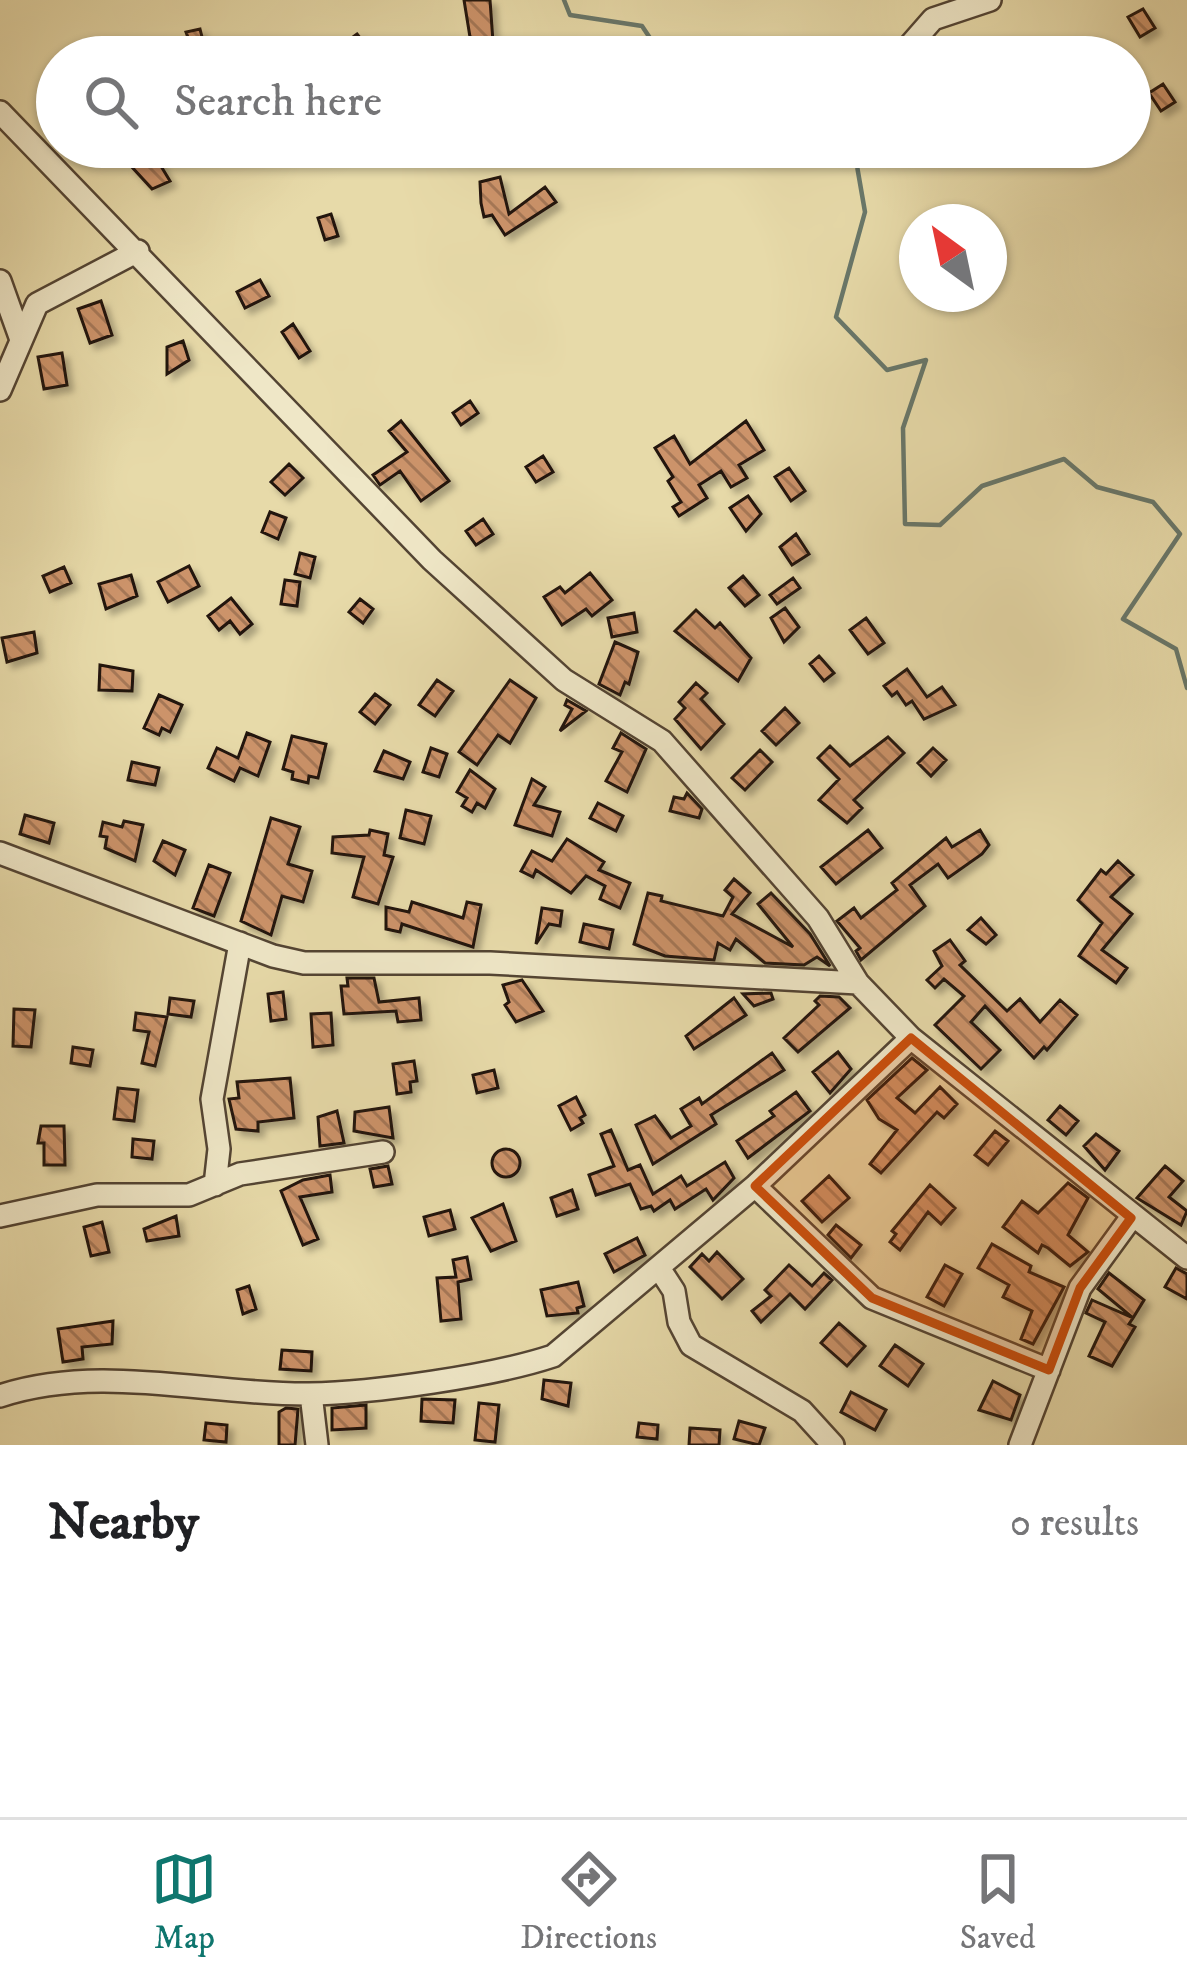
<!DOCTYPE html>
<html lang="en">
<head>
<meta charset="utf-8">
<style>
	body { margin:0; font-family:"IM FELL DW Pica",serif; background:#f6f6f6; color:#202124 }
	.compass { position:absolute; left:899px; top:204px; width:108px; height:108px; border-radius:50%; background:#fff; box-shadow:0 3px 9px #0004; rotate:327deg }
	.list { margin:0; padding:0; list-style:none }
	h2 { display:flex; justify-content:space-between; align-items:center; height:156px; margin:0; padding:0 48px; font-size:51px }
	h2 small { font-size:39px; font-weight:400; color:#757577 }
	.icon { flex:none; width:66px; height:66px; fill:none; stroke:currentColor; stroke-width:2; stroke-linecap:round; stroke-linejoin:round }
	.map { position:relative; flex:none; width:1187px; height:1445px; overflow:hidden }
	.search { position:absolute; background:#fff; box-shadow:0 3px 9px #0004; left:36px; right:36px; top:36px; height:132px; display:flex; align-items:center; gap:30px; box-sizing:border-box; padding:0 42px; border-radius:66px; color:#757577; font-size:45px }
	.sheet { height:372px; background:#fff }
	nav { display:flex; justify-content:space-around; align-items:center; box-sizing:border-box; height:168px; border-top:3px solid #e0e0e0; background:#fff; font-size:33px; color:#757577 }
	nav a { display:grid; justify-items:center; gap:6px }
	nav .on { color:#0f766e }
	.map>svg:first-child { display:block }
	.lines { fill:none; stroke-linecap:round; stroke-linejoin:round }
	.stream { stroke:#68776a; stroke-width:4.5 }
	.building { fill:url(#building-back-hatch); stroke:#22120c; stroke-width:3; filter:url(#shadow) }
	.minor-casing { stroke:#534433; stroke-width:26 }
	.minor { stroke:#efe7c7; stroke-width:21 }
	.marked { fill:#ca4e0c; fill-opacity:0.2; stroke:#ca4e0c; stroke-width:9; stroke-linejoin:round }
</style>
</head>
<body>
<div class="map">
<svg width="1187" height="1445" viewBox="0 0 1187 1445">
	<defs>
		<pattern id="building-back-hatch" width="6" height="6" patternUnits="userSpaceOnUse" patternTransform="scale(3)"><rect width="6" height="6" fill="#cc936b"/><path d="M-1 5l2 2M0 0l6 6M5-1l2 2" fill="none" stroke="#a57756"/></pattern>
		<filter id="shadow"><feDropShadow dx="5.5" dy="5.5" stdDeviation="3" flood-color="#0004"/></filter>
	</defs>
	<rect width="100%" height="100%" fill="#e7daa9"/>
	<filter id="stains"><feTurbulence type="fractalNoise" baseFrequency=".00167" numOctaves="4"/><feColorMatrix values="0 0 0 0 .2 0 0 0 0 .09 0 0 0 0 .02 0 0 0 .5 -.17"/></filter>
	<radialGradient id="worn" r=".72"><stop offset=".6" stop-color="#630" stop-opacity="0"/><stop offset="1" stop-color="#630" stop-opacity=".3"/></radialGradient>
	<g class="lines">
		<path class="stream" d="M 564,0 L 570,15 L 642,26 L 658,50 L 655,57
			M 797,147 L 797,158 L 857,166 L 865,212 L 836,317 L 887,370 L 926,360 L 903,428 L 905,524 L 940,525 L 982,486 L 1064,459 L 1097,487 L 1153,502 L 1180,534 L 1123,619 L 1176,649 L 1187,688"/>
	</g>
	<path class="building" d="M 464,0 L 490,0 L 493,42 L 470,37 Z
		M 1143,9 L 1155,28 L 1140,37 L 1128,17 Z
		M 200,29 L 207,57 L 195,57 L 186,32 Z
		M 357,34 L 375,57 L 358,57 L 346,42 Z
		M 1163,84 L 1175,102 L 1161,111 L 1149,93 Z
		M 153,153 L 170,181 L 152,189 L 131,166 Z
		M 500,177 L 509,214 L 545,187 L 556,202 L 505,235 L 492,215 L 484,217 L 481,203 L 480,182 Z
		M 331,214 L 338,236 L 325,240 L 318,218 Z
		M 260,280 L 269,296 L 245,308 L 237,292 Z
		M 101,301 L 112,335 L 90,343 L 78,309 Z
		M 293,324 L 310,351 L 299,358 L 282,332 Z
		M 183,341 L 189,360 L 167,374 L 167,347 Z
		M 62,353 L 67,385 L 44,389 L 38,357 Z
		M 470,401 L 478,413 L 461,425 L 453,413 Z
		M 401,421 L 449,481 L 421,501 L 400,471 L 380,485 L 373,475 L 407,452 L 389,431 Z
		M 746,421 L 764,450 L 739,465 L 747,478 L 731,487 L 721,471 L 699,485 L 707,498 L 679,516 L 673,507 L 681,502 L 668,481 L 673,477 L 655,448 L 674,436 L 690,464 Z
		M 543,456 L 553,472 L 536,482 L 526,467 Z
		M 289,464 L 303,478 L 285,495 L 271,482 Z
		M 789,468 L 805,491 L 791,501 L 775,477 Z
		M 748,496 L 761,514 L 746,531 L 730,508 Z
		M 270,512 L 286,518 L 278,539 L 262,532 Z
		M 483,519 L 493,534 L 476,545 L 466,531 Z
		M 796,534 L 809,554 L 792,565 L 780,547 Z
		M 300,553 L 315,557 L 310,578 L 295,574 Z
		M 189,566 L 199,586 L 168,602 L 158,582 Z
		M 64,567 L 71,583 L 50,592 L 43,576 Z
		M 590,573 L 612,600 L 592,616 L 586,609 L 562,625 L 544,597 L 560,587 L 565,593 Z
		M 131,575 L 137,596 L 106,609 L 99,584 Z
		M 743,576 L 759,595 L 745,606 L 729,588 Z
		M 793,578 L 800,588 L 777,604 L 770,595 Z
		M 285,580 L 300,582 L 297,606 L 281,604 Z
		M 231,598 L 252,624 L 240,634 L 230,621 L 219,630 L 208,616 Z
		M 360,599 L 373,609 L 363,623 L 349,612 Z
		M 785,608 L 799,627 L 784,642 L 771,618 Z
		M 696,610 L 715,628 L 720,623 L 751,658 L 738,681 L 675,631 Z
		M 634,613 L 637,632 L 612,637 L 608,618 Z
		M 866,618 L 884,643 L 868,654 L 850,630 Z
		M 34,632 L 37,653 L 7,662 L 2,638 Z
		M 615,642 L 638,652 L 629,684 L 625,682 L 620,695 L 599,684 Z
		M 819,656 L 834,673 L 824,681 L 810,664 Z
		M 100,665 L 133,671 L 132,691 L 99,690 Z
		M 907,669 L 927,697 L 942,687 L 955,705 L 924,719 L 912,701 L 906,705 L 897,692 L 892,696 L 884,686 Z
		M 437,680 L 453,691 L 435,716 L 419,705 Z
		M 510,680 L 536,698 L 510,743 L 498,735 L 477,765 L 459,752 Z
		M 696,683 L 707,693 L 701,699 L 724,724 L 701,749 L 675,719 L 685,708 L 679,702 Z
		M 375,694 L 390,705 L 375,724 L 360,712 Z
		M 159,695 L 182,705 L 170,732 L 162,728 L 159,735 L 144,728 Z
		M 567,700 L 586,711 L 560,731 L 572,709 L 565,705 Z
		M 785,708 L 799,723 L 776,745 L 762,731 Z
		M 247,733 L 270,742 L 258,776 L 240,768 L 234,781 L 208,768 L 217,748 L 238,758 Z
		M 621,733 L 646,749 L 627,792 L 606,781 L 622,752 L 613,748 Z
		M 292,736 L 326,744 L 318,778 L 309,776 L 308,783 L 292,779 L 293,772 L 283,769 Z
		M 888,737 L 904,753 L 854,800 L 862,808 L 847,823 L 819,800 L 839,779 L 818,758 L 830,746 L 850,766 Z
		M 431,748 L 447,754 L 439,777 L 423,772 Z
		M 933,748 L 946,760 L 931,776 L 918,763 Z
		M 760,750 L 772,762 L 745,790 L 732,778 Z
		M 384,751 L 410,762 L 403,779 L 375,771 Z
		M 132,762 L 159,768 L 155,785 L 128,780 Z
		M 470,770 L 495,789 L 485,808 L 477,803 L 472,812 L 462,806 L 467,798 L 457,792 Z
		M 532,779 L 545,787 L 534,805 L 560,812 L 552,836 L 515,825 Z
		M 687,793 L 702,809 L 699,818 L 670,811 L 674,797 L 684,799 Z
		M 598,803 L 623,816 L 616,831 L 590,818 Z
		M 406,810 L 431,816 L 424,844 L 400,838 Z
		M 25,815 L 54,823 L 49,843 L 20,834 Z
		M 271,818 L 300,827 L 288,864 L 312,871 L 303,902 L 282,896 L 271,935 L 241,921 Z
		M 124,821 L 143,825 L 135,861 L 105,848 L 107,837 L 100,836 L 103,822 L 122,827 Z
		M 370,830 L 388,834 L 384,855 L 393,857 L 378,904 L 353,897 L 364,857 L 332,853 L 333,837 L 369,835 Z
		M 868,830 L 882,848 L 836,884 L 821,867 Z
		M 980,830 L 989,845 L 982,854 L 948,878 L 938,864 L 910,885 L 925,906 L 861,960 L 856,951 L 860,948 L 837,921 L 854,908 L 861,918 L 897,890 L 892,883 L 946,838 L 952,847 Z
		M 567,839 L 604,862 L 599,870 L 630,883 L 620,908 L 600,899 L 605,886 L 586,876 L 571,893 L 536,870 L 533,877 L 521,871 L 532,851 L 552,861 Z
		M 163,841 L 185,850 L 175,875 L 154,861 Z
		M 1118,861 L 1133,875 L 1111,897 L 1132,914 L 1102,950 L 1127,968 L 1116,983 L 1079,956 L 1102,923 L 1078,900 L 1101,870 L 1106,874 Z
		M 209,865 L 230,873 L 214,916 L 193,908 Z
		M 734,879 L 750,893 L 732,914 L 793,947 L 758,904 L 771,893 L 810,934 L 830,966 L 817,957 L 804,965 L 765,963 L 736,939 L 730,950 L 718,943 L 714,960 L 665,956 L 634,944 L 648,893 L 662,896 L 661,901 L 723,916 L 733,897 L 725,890 Z
		M 412,902 L 463,918 L 467,902 L 481,905 L 473,947 L 402,924 L 400,932 L 386,929 L 386,907 L 409,912 Z
		M 542,908 L 562,911 L 560,926 L 549,924 L 536,944 Z
		M 981,918 L 996,935 L 986,944 L 968,930 Z
		M 584,924 L 613,930 L 609,949 L 580,942 Z
		M 950,940 L 965,961 L 960,965 L 1007,1011 L 1020,999 L 1040,1022 L 1060,1000 L 1077,1015 L 1047,1050 L 1044,1047 L 1034,1058 L 985,1006 L 971,1022 L 1000,1050 L 981,1069 L 935,1025 L 964,996 L 944,979 L 935,988 L 927,980 L 942,966 L 934,951 Z
		M 347,978 L 374,978 L 379,1002 L 419,998 L 421,1020 L 398,1022 L 396,1011 L 344,1014 L 341,986 L 348,986 Z
		M 522,980 L 543,1011 L 516,1022 L 505,1005 L 509,1002 L 503,985 Z
		M 283,992 L 286,1019 L 271,1021 L 268,994 Z
		M 771,993 L 773,999 L 754,1006 L 743,994 Z
		M 820,996 L 839,997 L 850,1008 L 798,1052 L 784,1038 L 819,1005 L 815,1001 Z
		M 170,998 L 194,1001 L 191,1017 L 168,1014 Z
		M 734,998 L 746,1015 L 694,1049 L 686,1036 Z
		M 14,1009 L 35,1010 L 31,1047 L 13,1046 Z
		M 136,1013 L 167,1017 L 155,1066 L 142,1063 L 149,1032 L 134,1030 Z
		M 331,1013 L 333,1045 L 313,1047 L 311,1014 Z
		M 73,1047 L 93,1050 L 90,1066 L 71,1063 Z
		M 838,1052 L 851,1069 L 830,1093 L 813,1072 Z
		M 772,1053 L 784,1070 L 711,1115 L 716,1124 L 653,1164 L 636,1125 L 655,1116 L 671,1138 L 691,1126 L 681,1109 L 699,1098 L 702,1104 Z
		M 912,1058 L 927,1070 L 897,1098 L 915,1113 L 940,1087 L 957,1104 L 944,1118 L 937,1112 L 881,1173 L 870,1164 L 897,1130 L 879,1119 L 867,1100 Z
		M 414,1061 L 417,1081 L 410,1082 L 411,1092 L 397,1094 L 393,1064 Z
		M 494,1070 L 498,1088 L 477,1093 L 473,1075 Z
		M 290,1078 L 294,1118 L 258,1122 L 258,1131 L 236,1129 L 229,1099 L 239,1098 L 237,1082 Z
		M 118,1088 L 138,1090 L 134,1121 L 114,1119 Z
		M 796,1092 L 810,1111 L 748,1158 L 737,1141 L 774,1116 L 770,1111 Z
		M 576,1097 L 585,1115 L 580,1118 L 583,1123 L 571,1130 L 559,1106 Z
		M 1060,1106 L 1078,1121 L 1066,1135 L 1048,1120 Z
		M 389,1107 L 393,1138 L 354,1131 L 355,1112 Z
		M 337,1111 L 344,1143 L 320,1146 L 318,1117 Z
		M 41,1126 L 64,1126 L 65,1165 L 44,1165 L 44,1143 L 38,1143 Z
		M 611,1130 L 628,1170 L 640,1165 L 653,1194 L 681,1176 L 687,1186 L 725,1162 L 734,1178 L 713,1200 L 706,1189 L 675,1209 L 670,1200 L 654,1211 L 651,1206 L 641,1209 L 630,1184 L 596,1195 L 589,1175 L 614,1166 L 601,1134 Z
		M 995,1131 L 1008,1141 L 988,1165 L 975,1155 Z
		M 1096,1134 L 1119,1151 L 1105,1170 L 1084,1146 Z
		M 133,1139 L 154,1141 L 152,1159 L 132,1157 Z
		M492 1163a14 14 0 1 1 28 0a14 14 0 1 1-28 0Z
		M 388,1166 L 392,1184 L 374,1187 L 370,1169 Z
		M 1165,1166 L 1183,1181 L 1169,1197 L 1187,1211 L 1181,1225 L 1137,1198 Z
		M 330,1175 L 332,1192 L 300,1197 L 318,1239 L 303,1245 L 281,1191 L 303,1180 Z
		M 829,1176 L 849,1198 L 822,1222 L 802,1201 Z
		M 1068,1183 L 1088,1198 L 1068,1235 L 1088,1252 L 1070,1266 L 1048,1248 L 1042,1245 L 1038,1253 L 1003,1227 L 1022,1201 L 1038,1213 Z
		M 930,1185 L 955,1208 L 941,1224 L 928,1212 L 900,1250 L 890,1242 L 896,1234 L 892,1231 Z
		M 572,1190 L 578,1209 L 557,1216 L 551,1198 Z
		M 503,1204 L 516,1241 L 491,1251 L 472,1218 Z
		M 450,1210 L 455,1229 L 429,1236 L 424,1217 Z
		M 176,1216 L 179,1236 L 147,1241 L 144,1229 Z
		M 102,1222 L 109,1252 L 91,1256 L 84,1227 Z
		M 836,1225 L 861,1245 L 851,1258 L 828,1235 Z
		M 637,1238 L 645,1255 L 614,1272 L 605,1254 Z
		M 992,1244 L 1031,1266 L 1029,1272 L 1064,1287 L 1033,1344 L 1021,1339 L 1032,1311 L 1003,1297 L 1009,1285 L 978,1268 Z
		M 717,1252 L 743,1279 L 722,1299 L 690,1267 L 702,1254 L 709,1261 Z
		M 467,1257 L 471,1279 L 458,1282 L 461,1319 L 441,1321 L 437,1278 L 456,1277 L 453,1260 Z
		M 789,1265 L 812,1286 L 824,1273 L 832,1280 L 805,1309 L 790,1294 L 761,1322 L 752,1311 L 771,1296 L 765,1290 Z
		M 945,1265 L 962,1274 L 944,1306 L 927,1297 Z
		M 1176,1268 L 1187,1274 L 1187,1299 L 1165,1287 Z
		M 1109,1273 L 1144,1300 L 1133,1318 L 1098,1289 Z
		M 578,1282 L 584,1306 L 577,1308 L 578,1313 L 547,1316 L 541,1290 Z
		M 249,1286 L 256,1309 L 243,1314 L 237,1290 Z
		M 1092,1300 L 1133,1318 L 1129,1324 L 1135,1327 L 1112,1366 L 1089,1356 L 1105,1322 L 1086,1313 Z
		M 113,1321 L 112,1344 L 82,1347 L 83,1359 L 63,1362 L 58,1329 Z
		M 839,1323 L 865,1346 L 847,1366 L 821,1343 Z
		M 895,1345 L 923,1364 L 908,1386 L 880,1366 Z
		M 282,1350 L 312,1352 L 311,1371 L 280,1369 Z
		M 544,1380 L 571,1383 L 568,1406 L 542,1399 Z
		M 993,1381 L 1020,1395 L 1011,1420 L 979,1410 Z
		M 851,1392 L 886,1410 L 875,1430 L 841,1412 Z
		M 422,1399 L 455,1400 L 453,1423 L 421,1421 Z
		M 479,1403 L 499,1405 L 495,1442 L 475,1440 Z
		M 366,1405 L 366,1428 L 332,1430 L 332,1408 Z
		M 286,1408 L 298,1409 L 295,1445 L 279,1445 L 279,1412 Z
		M 739,1421 L 765,1428 L 759,1445 L 734,1439 Z
		M 206,1423 L 227,1425 L 226,1442 L 204,1440 Z
		M 639,1423 L 658,1425 L 657,1439 L 637,1437 Z
		M 690,1428 L 720,1430 L 719,1445 L 689,1445 Z"/>
	<g class="lines">
		<g class="minor-casing">
			<path id="minor" d="M 905,51 L 933,19 L 990,0
				M 0,112 L 432,560 L 564,680 L 662,741 L 818,918 L 858,983 L 911,1038 L 1187,1258
				M 0,281 L 20,337
				M 0,390 L 37,304 L 138,251
				M 0,853 L 273,956 L 304,963 L 490,963 L 858,983
				M 215,1185 L 219,1149 L 212,1099 L 240,943
				M 755,1186 L 872,1298 L 1049,1370
				M 0,1216 L 97,1195 L 189,1195 L 240,1174 L 383,1152
				M 659,1268 L 674,1291 L 679,1322 L 691,1345 L 802,1411 L 833,1445
				M 311,1394 L 317,1445
				M 0,1396 C 100,1363 207,1395 309,1394 C 373,1393 493,1376 553,1356 L 755,1186 L 911,1038
				M 1020,1445 L 1080,1288 L 1131,1218"/>
		</g>
		<use href="#minor" class="minor"/>
	</g>
	<path class="marked" d="M 911,1038 L 1131,1218 L 1080,1288 L 1049,1370 L 872,1298 L 755,1186 Z"/>
	<rect width="100%" height="100%" filter="url(#stains)"/>
	<rect width="100%" height="100%" fill="url(#worn)"/>
</svg>
<svg class="compass" viewBox="-18 -18 36 36"><path d="M0-13l5 13h-10z" fill="#e53935"/><path d="M0 13l5-13h-10z" fill="#757577"/></svg>
<div class="search"><svg class="icon" aria-label="search" viewBox="0 0 24 24"><circle cx="10" cy="10" r="6"/><path d="M15 15l6 6"/></svg>Search here</div>
</div>
<section class="sheet">
<h2>Nearby<small>0 results</small></h2>
<ul class="list">
</ul>
</section>
<nav>
<a class="on"><svg class="icon" aria-label="map" viewBox="0 0 24 24"><path d="M3 6l6-2 6 2 6-2v14l-6 2-6-2-6 2zM9 4v14M15 6v14"/></svg>Map</a>
<a><svg class="icon" aria-label="directions" viewBox="0 0 24 24"><path d="M12 3l9 9-9 9-9-9zM9 14v-3h6M13 9l2 2-2 2"/></svg>Directions</a>
<a><svg class="icon" aria-label="saved" viewBox="0 0 24 24"><path d="M7 4h10v16l-5-4-5 4z"/></svg>Saved</a>
</nav>
</body>
</html>
